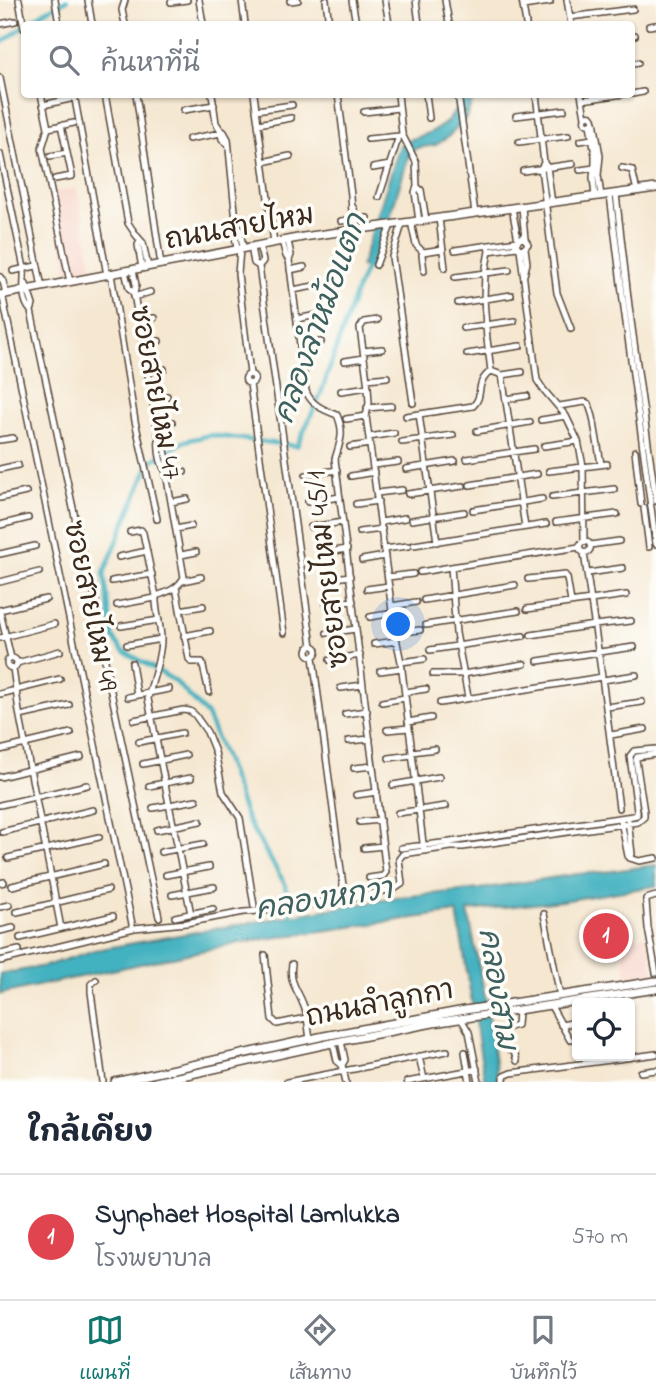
<!DOCTYPE html>
<html lang="th">
<head>
<meta charset="utf-8">
<style>
	body { margin:0; font-family:"Indie Flower","Playpen Sans Thai",sans-serif; background:#f2f2f3; color:#1f2937 }
	.controls { position:absolute; right:21px; bottom:21px; display:grid; overflow:hidden; border-radius:7px; box-shadow:0 2px 5px #0004 }
	.controls button { width:63px; height:63px; display:grid; place-items:center; padding:0; border:0; border-bottom:2px solid #e0e1e3; background:#fff; color:#1f2937; font:35px sans-serif }
	.you { position:absolute; left:399px; top:625px; width:24px; height:24px; margin:-18px; border:5px solid #fff; border-radius:50%; background:#1a73e8; box-shadow:0 0 0 10px #1a73e833 }
	.badge { display:grid; place-items:center; width:46px; height:46px; border-radius:50%; background:#0f766e; color:#fff; font-size:23px; font-weight:700 }
	.pin { position:absolute; translate:-50% -50%; border:4px solid #fff; box-shadow:0 2px 7px #0006 }
	.list { margin:0; padding:0; list-style:none }
	h2 { display:flex; justify-content:space-between; align-items:center; height:91px; margin:0; padding:0 28px; font-size:30px }
	h2 small { font-size:23px; font-weight:400; color:#747a83 }
	.list li { display:grid; grid-template-columns:46px 1fr auto; gap:21px; align-items:center; box-sizing:border-box; height:126px; padding:0 28px; border-top:2px solid #e0e1e3 }
	.list b { display:block; font-size:26px; white-space:nowrap }
	.list p { margin:0; font-size:23px; white-space:nowrap; color:#747a83 }
	.list em { font-size:23px; font-style:normal; color:#747a83 }
	.icon { flex:none; width:38px; height:38px; fill:none; stroke:currentColor; stroke-width:2; stroke-linecap:round; stroke-linejoin:round }
	.map { position:relative; flex:none; width:656px; height:1082px; overflow:hidden }
	.search { position:absolute; background:#fff; box-shadow:0 2px 5px #0004; left:21px; right:21px; top:21px; height:77px; display:flex; align-items:center; gap:18px; box-sizing:border-box; padding:0 24px; border-radius:7px; color:#747a83; font-size:26px }
	.sheet { height:217px; background:#fff }
	nav { display:flex; justify-content:space-around; align-items:center; box-sizing:border-box; height:98px; border-top:2px solid #e0e1e3; background:#fff; font-size:19px; color:#747a83 }
	nav a { display:grid; justify-items:center; gap:4px }
	nav .on { color:#0f766e }
	.map>svg:first-child { display:block }
	.built { fill:#f7d1c6 }
	.water { fill:#43b1c0; stroke:#3f6e6f; stroke-width:2 }
	.lines { fill:none; stroke-linecap:round; stroke-linejoin:round }
	.canal { stroke:#43b1c0; stroke-width:4.5 }
	.minor-casing { stroke:#574639; stroke-width:8 }
	.major-casing { stroke:#574639; stroke-width:10 }
	.minor { stroke:#fff; stroke-width:5 }
	.major { stroke:#fff; stroke-width:7 }
	.labels { text-anchor:middle; dominant-baseline:central; stroke-width:7; stroke-linejoin:round; paint-order:stroke }
	.street-label { font-size:28px; fill:#3b2a1e; stroke:#fdfcf7 }
	.water-label { font-size:30px; font-style:italic; fill:#3e605f; stroke:#fdfcf7 }
</style>
</head>
<body>
<div class="map">
<svg width="656" height="1082" viewBox="0 0 656 1082">
	<rect width="100%" height="100%" fill="#fdfcf7"/>
	<filter id="ink" filterUnits="userSpaceOnUse"><feTurbulence type="fractalNoise" baseFrequency=".0143" numOctaves="2"/><feDisplacementMap in="SourceGraphic" scale="14" xChannelSelector="R" yChannelSelector="G"/><feConvolveMatrix kernelMatrix="1 2 1 2 8 2 1 2 1" color-interpolation-filters="sRGB"/></filter>
	<filter id="wash" filterUnits="userSpaceOnUse"><feTurbulence type="fractalNoise" baseFrequency=".00686" numOctaves="4" result="noise"/><feDisplacementMap in="SourceGraphic" scale="28" xChannelSelector="R" yChannelSelector="G"/><feGaussianBlur stdDeviation="1.57" result="paint"/><feColorMatrix in="noise" values="0 0 0 0 0 0 0 0 0 0 0 0 0 0 0 0 0 1.4 0 .05"/><feComposite in="paint" operator="in"/></filter>
	<g filter="url(#wash)">
		<rect width="100%" height="100%" fill="#f5e7d0"/>
		<path class="built" d="M 77,188 L 94,277 L 70,282 L 51,193 Z
			M 648,935 L 655,978 L 628,982 L 621,939 Z"/>
		<path class="water" d="M 463,95 L 476,95 L 473,99 L 466,118 L 448,137 L 436,145 L 417,148 L 409,155 L 389,220 L 372,269 L 361,266 L 400,145 C 408,139 417,138 426,134 C 449,125 453,116 463,95 Z
			M 656,865 L 656,886 L 562,901 L 468,911 L 486,1002 L 498,1082 L 485,1082 L 457,912 L 243,942 L 0,994 L 0,974 L 45,966 L 95,950 L 207,930 L 401,897 L 480,889 L 577,874 L 605,872 Z"/>
		<g class="lines">
			<path class="canal" d="M 27,24 L 44,12 L 67,0
				M 0,44 L 24,26
				M 293,922 L 285,884 L 247,820 L 226,761 L 207,715 L 175,681 L 122,650 L 113,637 L 104,573 L 150,462 L 185,441 L 210,435 L 297,446 L 320,396 L 354,297 L 367,265"/>
		</g>
	</g>
	<g filter="url(#ink)">
		<g class="lines">
			<g class="minor-casing">
				<path id="minor" d="M 19,0 L 24,28
					M 55,0 L 59,24
					M 88,0 L 92,24
					M 199,0 L 203,24
					M 242,0 L 245,24
					M 326,0 L 329,24
					M 352,0 L 356,24
					M 385,0 L 389,24
					M 416,0 L 419,24
					M 445,0 L 449,24
					M 522,0 L 526,24
					M 567,0 L 571,24
					M 290,1 L 298,0
					M 171,2 L 187,0
					M 523,6 L 550,2
					M 570,17 L 633,9
					M 0,24 L 15,21
					M 125,24 L 122,10 L 125,0
					M 649,26 L 656,25
					M 632,36 L 635,35
					M 632,64 L 638,63
					M 0,78 L 42,287
					M 41,94 L 48,128 L 42,148 L 70,282
					M 74,94 L 107,275
					M 105,94 L 128,223 L 136,235 L 143,243 L 148,267
					M 136,94 L 161,265
					M 212,94 L 216,123 L 220,129 L 222,139 L 227,143
					M 254,94 L 274,243
					M 338,94 L 351,195 L 353,231
					M 398,94 L 402,134 L 416,162 L 417,187 L 415,192 L 419,221
					M 426,94 L 429,118
					M 458,94 L 475,213
					M 536,94 L 544,163 L 547,167 L 552,203
					M 581,94 L 585,117
					M 632,94 L 643,92
					M 582,100 L 624,94
					M 43,105 L 70,99
					M 184,110 L 214,105
					M 256,110 L 292,105
					M 364,112 L 399,108
					M584.5 120a4.5 4.5 0 1 1 9 0a4.5 4.5 0 1 1-9 0Z
					M 516,116 L 564,110
					M 594,121 L 600,156 L 598,175 L 601,196
					M 258,124 L 291,118
					M 590,124 L 595,155 L 595,164 L 593,177 L 595,197
					M 48,128 L 74,123
					M 220,129 L 224,132 L 228,139 L 236,221 L 234,230 L 237,249
					M 189,139 L 221,133
					M 368,139 L 399,136
					M 580,141 L 592,139
					M 519,142 L 568,136
					M 0,154 L 24,268 C 25,283 20,299 31,311
					M 50,156 L 67,153
					M 263,162 L 290,156
					M 544,163 L 541,168 L 557,293 L 571,329
					M 373,168 L 390,165
					M 622,168 L 632,170 L 637,191
					M 580,170 L 594,168
					M 523,171 L 573,164
					M 55,179 L 72,176 L 61,125
					M 417,187 L 421,190 L 426,220
					M 616,194 L 629,306 L 656,501
					M 610,195 L 624,308 L 656,544
					M 379,197 L 399,136
					M 352,206 L 354,209 L 358,231
					M 522,207 L 525,239 L 528,244 L 524,249 L 518,248 L 516,243 L 521,238 L 525,239
					M 512,208 L 518,240
					M 439,218 L 445,268
					M 236,221 L 240,230 L 243,248
					M 341,221 L 367,218
					M 411,222 L 416,245 L 423,252
					M 402,224 L 392,257 L 413,403
					M 140,241 L 138,245 L 142,268
					M 282,241 L 286,256 L 289,260
					M 288,241 L 291,255 L 289,260 L 306,391 C 311,405 324,410 337,415 C 345,433 340,442 335,459 L 386,872 L 383,876 L 369,878
					M 259,245 L 263,261 L 259,266 L 312,646
					M 488,245 L 489,251 L 485,273 L 484,299 L 487,339 L 491,371 L 502,375 L 525,527
					M 251,247 L 254,263 L 259,266
					M 240,249 L 238,274 L 250,374
					M 520,249 L 537,380 L 543,389 L 566,416 L 578,441 L 583,466 L 584,541
					M 455,250 L 517,241
					M 489,251 L 517,247
					M 376,265 L 391,225
					M 133,270 L 136,285 L 134,294
					M 290,270 L 304,267
					M 13,271 L 36,266
					M 125,271 L 129,288 L 134,294 L 159,437 C 158,449 159,462 166,472
					M 424,271 L 422,255 L 423,252 L 443,249
					M 111,274 L 135,421 L 157,519
					M 524,275 L 527,263 L 525,248
					M 0,277 L 3,281 L 6,294 L 3,298 L 5,308 L 132,924
					M 455,277 L 509,270
					M 26,284 L 33,305 L 31,311 L 86,569 L 93,585 L 103,643 L 106,668 L 159,917
					M 293,290 L 314,286
					M 134,297 L 150,292
					M 458,303 L 511,295
					M 297,319 L 317,315
					M 138,320 L 154,318
					M 377,320 L 364,322 L 360,328 L 368,387 L 369,403 L 366,416 L 395,633 L 401,662 L 424,851
					M 463,328 L 514,321
					M 142,344 L 159,341
					M 300,345 L 321,342
					M 363,351 L 382,349
					M 467,354 L 520,346
					M 345,361 L 364,358
					M 147,372 L 164,369
					M245.5 379a4.5 4.5 0 1 1 9 0a4.5 4.5 0 1 1-9 0Z
					M 502,375 L 522,372
					M 367,379 L 387,377
					M 250,384 L 284,633
					M 341,391 L 368,387
					M 152,399 L 167,396
					M 506,399 L 527,396
					M 559,406 L 585,402 L 589,404 L 593,417 L 601,464
					M 367,408 L 391,406
					M 419,414 L 437,542
					M 406,416 L 473,406 C 485,395 473,385 491,371
					M 346,419 L 366,416
					M 541,420 L 566,416
					M 157,425 L 172,422
					M 477,431 L 530,422
					M 159,437 C 165,445 169,462 166,473 L 184,577 C 179,588 168,592 156,596 C 155,610 161,625 161,639 C 161,659 152,679 148,699 L 191,914
					M 369,437 L 394,433
					M 0,440 L 13,438
					M 402,442 L 453,435
					M 544,446 L 578,441
					M 350,447 L 370,444
					M 635,451 L 641,504
					M 467,459 L 534,449
					M 373,465 L 398,462
					M 0,469 L 18,465
					M 406,469 L 455,461
					M 549,471 L 607,464
					M 306,475 L 337,470
					M 167,476 L 184,472
					M 351,476 L 374,472
					M 470,485 L 537,474
					M 377,493 L 402,490
					M 408,494 L 463,486
					M 552,497 L 614,489
					M 0,498 L 26,492
					M 171,502 L 187,499
					M 308,502 L 340,497
					M 356,504 L 378,501
					M 644,508 L 649,547
					M 473,510 L 542,499
					M 412,520 L 464,512
					M 381,522 L 405,518
					M 556,522 L 617,514
					M 0,525 L 28,518
					M 311,527 L 343,522
					M 176,529 L 191,526
					M 130,532 L 141,530 L 143,533 L 156,596
					M 359,532 L 382,529
					M579.5 547a5.5 5.5 0 1 1 11 0a5.5 5.5 0 1 1-11 0Z
					M 414,545 L 546,524
					M 590,545 L 619,541
					M 384,549 L 408,546
					M 321,553 L 347,549
					M 0,554 L 35,546
					M 181,555 L 196,552
					M 119,557 L 147,551
					M 362,560 L 385,556
					M 420,572 L 451,567
					M 588,573 L 623,568
					M 388,577 L 413,574
					M 327,579 L 350,576
					M 528,579 L 565,575 L 567,578 L 571,602
					M 112,581 L 152,574
					M 183,581 L 201,577
					M 0,582 L 39,572
					M 176,587 L 189,659 L 191,662 L 202,662 L 209,692
					M 367,589 L 389,586
					M 424,600 L 515,585
					M 326,604 L 353,601
					M 117,605 L 155,598
					M 392,606 L 416,602
					M 527,609 L 626,595
					M 0,610 L 46,599
					M 180,610 L 203,606
					M 0,612 L 11,658
					M 370,617 L 393,613
					M 426,625 L 518,611
					M 121,626 L 159,620
					M 327,633 L 356,629
					M 395,633 L 420,630
					M 531,635 L 594,625 L 631,621
					M 184,636 L 210,631
					M 0,638 L 54,624
					M 374,644 L 397,641
					M 127,645 L 161,639
					M307 651a5 5 0 1 1 10 0a5 5 0 1 1-10 0Z
					M 430,650 L 523,636
					M 313,657 L 344,893
					M7 663a5 5 0 1 1 10 0a5 5 0 1 1-10 0Z
					M 330,660 L 360,655
					M 538,661 L 634,647
					M 401,662 L 424,659
					M 17,663 L 60,651
					M 132,663 L 137,695
					M 13,668 L 19,712 L 61,928
					M 380,671 L 402,668
					M 433,674 L 463,674 L 524,664
					M 602,677 L 619,808
					M 603,680 L 636,675
					M 341,688 L 363,685
					M 405,692 L 426,689
					M 0,694 L 60,679
					M 128,697 L 169,689
					M 468,697 L 456,633 L 451,567 L 579,547
					M 382,702 L 405,698
					M 440,703 L 602,677 L 584,553
					M 607,707 L 642,702
					M 345,714 L 367,711
					M 20,716 L 69,705
					M 134,720 L 183,710 L 190,711 L 195,715 L 207,732 L 215,752 L 223,792 L 240,818 L 254,906
					M 408,722 L 431,718
					M 387,730 L 409,728
					M 611,735 L 645,729
					M 349,741 L 370,739
					M 139,742 L 182,733
					M 0,750 L 71,733
					M 412,752 L 435,749
					M 389,758 L 412,755
					M 143,764 L 186,755
					M 354,768 L 373,766
					M 0,777 L 81,757
					M 393,785 L 439,777
					M 149,786 L 191,778
					M 356,795 L 377,792
					M 0,805 L 87,785
					M 153,808 L 196,800
					M 398,813 L 446,806
					M 628,820 L 632,854 L 630,858
					M 621,821 L 628,856 L 630,858
					M 360,822 L 380,820
					M 157,830 L 200,821
					M 2,832 L 93,810
					M 451,847 L 450,842 L 633,816 L 637,815 L 637,811 L 630,756 L 634,751 L 656,749
					M 364,848 L 383,846
					M 401,848 L 450,842
					M 161,852 L 203,844
					M 8,858 L 99,837
					M 630,858 L 639,861 L 656,858
					M 166,875 L 209,867
					M 0,883 L 4,882
					M 12,886 L 104,864
					M 172,895 L 214,887
					M 656,896 L 646,899 L 646,901 L 648,928 L 656,973
					M 0,907 L 9,905
					M 17,912 L 108,890
					M 544,914 L 560,996
					M 175,917 L 213,909
					M 0,931 L 13,928
					M 20,938 L 113,916
					M 0,954 L 19,950
					M 265,955 L 272,1019 L 277,1024 L 306,1018
					M 0,961 L 134,928 L 186,923 L 244,912 L 274,910 L 358,897 L 396,888 L 402,884 L 399,859 L 403,854 L 451,847 L 463,847 L 638,822 L 644,817 L 644,812 L 636,760 L 637,757 L 656,754
					M 292,964 C 289,983 297,988 303,1004 C 308,1014 308,1028 310,1039
					M 96,980 L 91,984 L 91,992 L 103,1082
					M 551,1006 L 570,1040
					M 461,1019 L 469,1032 L 479,1082
					M 561,1025 L 577,1022
					M 341,1041 L 345,1060 L 342,1065 L 346,1082
					M 333,1043 L 337,1061 L 342,1065
					M 465,1052 L 470,1082
					M 419,1056 L 424,1079
					M 517,1061 L 514,1052 L 507,1048 L 505,1038 L 506,1028 L 517,1025 L 518,1011
					M 641,1072 L 656,1070
					M 287,1082 L 447,1051
					M 407,1082 L 477,1069
					M 504,1082 L 504,1076 L 511,1073 L 656,1054"/>
			</g>
			<g class="major-casing">
				<path id="major" d="M 0,295 L 303,237 L 656,188
					M 115,1082 L 324,1036 L 465,1010 L 656,981
					M 155,1082 L 341,1041 L 433,1023 L 656,989"/>
			</g>
			<use href="#minor" class="minor"/>
			<use href="#major" class="major"/>
		</g>
	</g>
	<g class="labels">
		<g class="street-label">
			<text transform="translate(240 229) rotate(-10)">ถนนสายไหม</text>
			<text transform="translate(154 393) rotate(79)">ซอยสายไหม 47</text>
			<text transform="translate(329 569) rotate(-97)">ซอยสายไหม 45/1</text>
			<text transform="translate(89 606) rotate(78)">ซอยสายไหม 49</text>
			<text transform="translate(380 1005) rotate(-11)">ถนนลำลูกกา</text>
		</g>
		<g class="water-label">
			<text transform="translate(322 319) rotate(-70)">คลองลำหม้อแตก</text>
			<text transform="translate(324 901) rotate(-9)">คลองหกวา</text>
			<text transform="translate(496 989) rotate(81)">คลองสาม</text>
		</g>
	</g>
</svg>
<div class="controls">
<button><svg class="icon" aria-label="locate" viewBox="0 0 24 24"><circle cx="12" cy="12" r="6"/><path d="M12 2v4M12 18v4M2 12h4M18 12h4"/></svg></button>
</div>
<div class="you"></div>
<div class="pin badge" style="left:606px;top:936px;background:#e0444e">1</div>
<div class="search"><svg class="icon" aria-label="search" viewBox="0 0 24 24"><circle cx="10" cy="10" r="6"/><path d="M15 15l6 6"/></svg>ค้นหาที่นี่</div>
</div>
<section class="sheet">
<h2>ใกล้เคียง<small></small></h2>
<ul class="list">
<li><span class="badge" style="background:#e0444e">1</span><div><b>Synphaet Hospital Lamlukka</b><p>โรงพยาบาล</p></div><em>570 m</em></li>
</ul>
</section>
<nav>
<a class="on"><svg class="icon" aria-label="map" viewBox="0 0 24 24"><path d="M3 6l6-2 6 2 6-2v14l-6 2-6-2-6 2zM9 4v14M15 6v14"/></svg>แผนที่</a>
<a><svg class="icon" aria-label="directions" viewBox="0 0 24 24"><path d="M12 3l9 9-9 9-9-9zM9 14v-3h6M13 9l2 2-2 2"/></svg>เส้นทาง</a>
<a><svg class="icon" aria-label="saved" viewBox="0 0 24 24"><path d="M7 4h10v16l-5-4-5 4z"/></svg>บันทึกไว้</a>
</nav>
</body>
</html>
